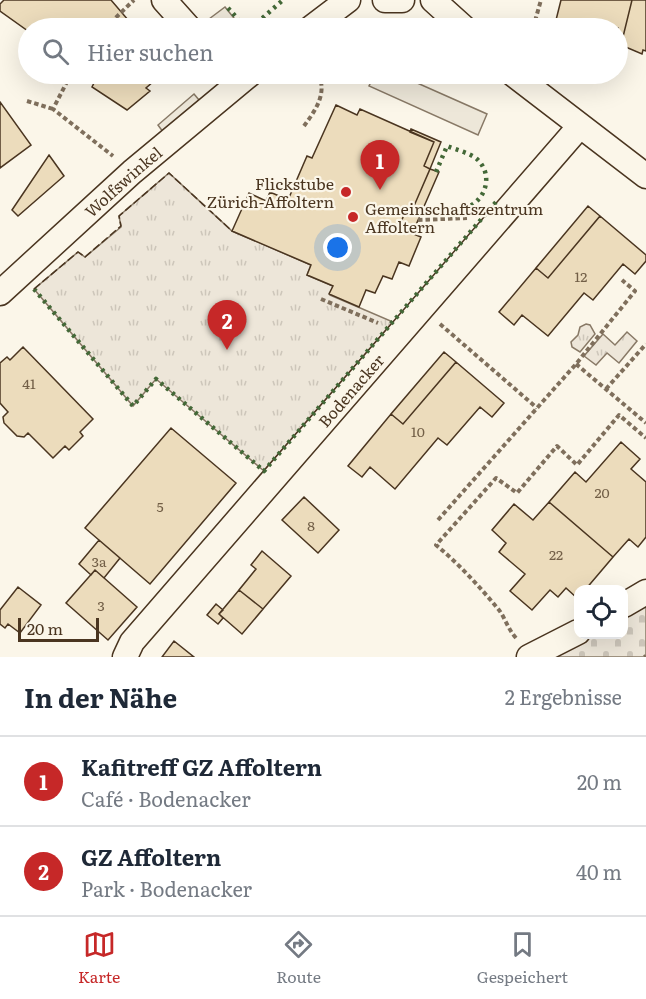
<!DOCTYPE html>
<html lang="de">
<head>
<meta charset="utf-8">
<style>
	body { margin:0; font-family:Literata,serif; background:#f6f6f7; color:#1f2937 }
	.controls { position:absolute; right:18px; bottom:18px; display:grid; overflow:hidden; border-radius:12px; box-shadow:0 6px 24px #0002 }
	.controls button { width:54px; height:54px; display:grid; place-items:center; padding:0; border:0; border-bottom:2px solid #e0e1e3; background:#fff; color:#1f2937; font:30px sans-serif }
	.scale { position:absolute; left:18px; bottom:15px; width:81px; box-sizing:border-box; padding-left:6px; border:3px solid #4a3520; border-top:0; font-size:16px; line-height:21px; white-space:nowrap; color:#4a3520; -webkit-text-stroke:4px #fbf6e9; paint-order:stroke }
	.you { position:absolute; left:338px; top:248px; width:21px; height:21px; margin:-15px; border:4px solid #fff; border-radius:50%; background:#1a73e8; box-shadow:0 0 0 9px #1a73e833 }
	.badge { display:grid; place-items:center; width:39px; height:39px; border-radius:50%; background:#c62828; color:#fff; font-size:20px; font-weight:700 }
	.pin { position:absolute; translate:-50% -50px; filter:drop-shadow(0 2px 3px #0008) }
	.pin::after { content:''; position:absolute; top:32px; width:21px; height:18px; background:inherit; clip-path:polygon(0 0,100% 0,50% 100%) }
	.list { margin:0; padding:0; list-style:none }
	h2 { display:flex; justify-content:space-between; align-items:center; height:78px; margin:0; padding:0 24px; font-size:26px }
	h2 small { font-size:20px; font-weight:400; color:#747a83 }
	.list li { display:grid; grid-template-columns:39px 1fr auto; gap:18px; align-items:center; box-sizing:border-box; height:90px; padding:0 24px; border-top:2px solid #e0e1e3 }
	.list b { display:block; font-size:22px; white-space:nowrap }
	.list p { margin:0; font-size:20px; white-space:nowrap; color:#747a83 }
	.list em { font-size:20px; font-style:normal; color:#747a83 }
	.icon { flex:none; width:33px; height:33px; fill:none; stroke:currentColor; stroke-width:2; stroke-linecap:round; stroke-linejoin:round }
	.map { position:relative; flex:none; width:646px; height:657px; overflow:hidden }
	.search { position:absolute; background:#fff; box-shadow:0 6px 24px #0002; left:18px; right:18px; top:18px; height:66px; display:flex; align-items:center; gap:15px; box-sizing:border-box; padding:0 21px; border-radius:33px; color:#747a83; font-size:22px }
	.sheet { height:258px; background:#fff }
	nav { display:flex; justify-content:space-around; align-items:center; box-sizing:border-box; height:84px; border-top:2px solid #e0e1e3; background:#fff; font-size:16px; color:#747a83 }
	nav a { display:grid; justify-items:center; gap:3px }
	nav .on { color:#c62828 }
	.map>svg:first-child { display:block }
	.cemetery { fill:url(#cemetery-stones); stroke:#887966; stroke-width:1.5 }
	.park { fill:url(#park-tufts); stroke:#887966; stroke-width:1.5 }
	.parking { fill:#ede7d9; stroke:#887966; stroke-width:1.5 }
	.building { fill:#ecdcbc; stroke:#4a3520; stroke-width:1.5 }
	.lines { fill:none; stroke-linecap:round; stroke-linejoin:round }
	.street-casing { stroke:#4a3520; stroke-width:27 }
	.path { stroke:#7f6f5c; stroke-width:4; stroke-dasharray:4.5 3; stroke-linecap:butt }
	.street { stroke:#fbf6e9; stroke-width:24 }
	.hedge { stroke:#436837; stroke-width:4.5; stroke-dasharray:3 4.5; stroke-linecap:butt }
	.fence { stroke:#4a3520; stroke-width:1.5; stroke-dasharray:8 3; stroke-linecap:butt }
	.poi-dot { fill:#c62828; stroke:#fbf6e9; stroke-width:2 }
	.labels { text-anchor:middle; dominant-baseline:central; stroke-width:4.5; stroke-linejoin:round; paint-order:stroke }
	.number-label { font-size:14px; fill:#725f47 }
	.street-label { font-size:16px; fill:#4a3520; stroke:#fbf6e9 }
	.poi-label { font-size:16px; fill:#4a3520; stroke:#fbf6e9; text-anchor:end }
</style>
</head>
<body>
<div class="map">
<svg width="646" height="657" viewBox="0 0 646 657">
	<defs>
		<pattern id="cemetery-stones" width="16" height="16" patternUnits="userSpaceOnUse" patternTransform="scale(1.5)"><rect width="16" height="16" fill="#ede6d9"/><path d="M2 7V4a2 2 0 0 1 4 0v3zM10 15v-3a2 2 0 0 1 4 0v3z" fill="#cdc6ba"/></pattern>
		<pattern id="park-tufts" width="24" height="20" patternUnits="userSpaceOnUse" patternTransform="scale(1.5)"><rect width="24" height="20" fill="#ede6d9"/><path d="M3 7l-1-3M5 7V3M7 7l1-3M15 17l-1-3M17 17v-4M19 17l1-3" fill="none" stroke="#cdc6ba"/></pattern>
	</defs>
	<rect width="100%" height="100%" fill="#fbf6e9"/>
	<path class="cemetery" d="M 646,602 L 646,657 L 553,657 L 593,635 L 624,634 L 624,617 Z"/>
	<path class="park" d="M 169,173 L 232,231 L 311,265 L 307,275 L 333,286 L 330,295 L 393,322 L 264,471 L 156,379 L 133,406 L 34,289 L 78,252 L 85,257 L 121,227 L 119,216 Z
		M 586,324 L 590,325 L 595,334 L 580,352 L 572,347 L 571,342 L 578,335 L 580,327 Z
		M 627,332 L 637,341 L 619,363 L 607,353 L 596,365 L 584,356 L 603,334 L 615,345 Z"/>
	<path class="parking" d="M 225,7 L 242,28 L 217,28 L 209,19 Z
		M 375,74 L 397,74 L 487,114 L 478,135 L 369,86 Z
		M 194,94 L 199,100 L 163,132 L 158,125 Z"/>
	<path class="building" d="M 4,0 L 111,0 L 135,28 L 28,31 L 0,11 L 0,4 Z
		M 561,0 L 632,0 L 621,45 L 618,44 L 618,28 L 554,28 Z
		M 632,0 L 646,0 L 646,51 L 643,50 L 642,54 L 621,45 Z
		M 84,74 L 162,74 L 146,88 L 150,91 L 127,110 L 92,87 L 95,81 Z
		M 0,102 L 31,145 L 0,168 Z
		M 336,105 L 357,115 L 360,109 L 434,142 L 424,166 L 430,169 L 414,206 L 406,209 L 399,228 L 421,237 L 409,266 L 399,262 L 392,279 L 383,276 L 375,293 L 366,290 L 359,307 L 329,294 L 333,286 L 307,275 L 311,265 L 232,231 L 249,193 L 266,201 L 270,192 L 288,200 L 307,156 L 312,158 Z
		M 411,129 L 441,142 L 430,169 L 424,166 L 434,142 L 410,132 Z
		M 49,155 L 64,176 L 18,216 L 12,210 Z
		M 430,169 L 439,172 L 412,234 L 399,228 L 406,209 L 414,206 Z
		M 588,206 L 600,216 L 548,278 L 536,268 Z
		M 600,216 L 646,255 L 646,261 L 635,274 L 623,264 L 593,300 L 584,293 L 548,336 L 522,315 L 514,325 L 499,312 L 536,268 L 548,278 Z
		M 23,347 L 93,419 L 80,432 L 83,436 L 69,450 L 65,446 L 53,458 L 28,433 L 24,437 L 17,436 L 4,423 L 3,417 L 8,412 L 0,403 L 0,363 L 7,357 L 10,360 Z
		M 444,352 L 456,362 L 403,424 L 391,414 Z
		M 456,362 L 504,403 L 492,417 L 480,407 L 447,445 L 438,438 L 395,489 L 370,467 L 362,477 L 348,466 L 391,414 L 403,424 Z
		M 171,428 L 236,483 L 150,584 L 85,528 Z
		M 621,442 L 640,459 L 631,469 L 646,482 L 646,537 L 638,547 L 629,539 L 613,557 L 549,502 L 575,472 L 586,482 Z
		M 304,497 L 339,530 L 318,553 L 282,520 Z
		M 549,502 L 613,557 L 585,590 L 578,590 L 577,598 L 566,588 L 558,597 L 550,590 L 532,610 L 510,591 L 525,574 L 499,552 L 506,543 L 492,530 L 514,504 L 533,520 Z
		M 99,540 L 120,558 L 104,578 L 95,570 L 91,575 L 79,564 Z
		M 262,551 L 291,576 L 263,609 L 239,590 L 256,569 L 251,565 Z
		M 95,570 L 137,607 L 108,640 L 66,603 Z
		M 18,587 L 41,605 L 20,633 L 8,624 L 5,628 L 0,624 L 0,610 Z
		M 239,590 L 263,609 L 242,634 L 219,614 Z
		M 216,604 L 223,610 L 219,614 L 223,618 L 218,624 L 207,615 Z
		M 174,641 L 194,657 L 162,657 Z"/>
	<g class="lines">
		<g class="street-casing">
			<g id="street">
				<path d="M 164,0 L 189,28"/>
				<path d="M 385,0 L 402,0"/>
				<path d="M 433,0 L 464,28"/>
				<path d="M 311,28 L 348,0"/>
				<path d="M 513,74 L 646,176"/>
				<path id="s1" d="M 0,293 L 132,172 L 250,74"/>
				<path d="M 624,605 L 646,592"/>
				<path id="s2" d="M 125,657 L 132,642 L 579,127"/>
				<path d="M 529,657 L 578,632"/>
			</g>
		</g>
		<path class="path" d="M 105,28 L 134,0
			M 533,28 L 541,0
			M 71,74 L 53,109 L 113,156
			M 27,101 L 53,109
			M 304,126 C 315,111 328,93 318,74
			M 418,220 L 467,218
			M 321,299 L 378,323
			M 440,324 L 537,408
			M 576,364 L 646,423
			M 606,389 L 646,344
			M 438,520 L 576,364 L 635,291 L 622,280
			M 516,638 C 508,629 505,618 499,610 C 480,587 459,564 436,545 L 496,478 L 517,493 L 557,446 L 577,465 L 619,415 L 646,438
			M 644,657 L 646,656"/>
		<use href="#street" class="street"/>
		<path class="hedge" d="M 228,8 L 246,28
			M 251,28 L 283,0
			M 436,172 L 447,146 C 456,150 471,153 478,160 C 500,183 474,219 445,207
			M 34,289 L 133,406 L 156,379 L 264,471 L 497,201"/>
		<path class="fence" d="M 34,289 L 78,252 L 85,257 L 121,226 L 119,216 L 169,173 L 232,231"/>
	</g>
	<g class="poi-dot">
		<circle cx="346" cy="192" r="6"/>
		<circle cx="353" cy="217" r="6"/>
	</g>
	<g class="labels">
		<g class="number-label">
			<text x="581" y="276">12</text>
			<text x="29" y="383">41</text>
			<text x="418" y="431">10</text>
			<text x="602" y="492">20</text>
			<text x="160" y="506">5</text>
			<text x="311" y="525">8</text>
			<text x="556" y="554">22</text>
			<text x="99" y="561">3a</text>
			<text x="101" y="605">3</text>
		</g>
		<g class="street-label">
			<text stroke="none"><textPath href="#s1" startOffset="166">Wolfswinkel</textPath></text>
			<text stroke="none"><textPath href="#s2" startOffset="350">Bodenacker</textPath></text>
		</g>
		<g class="poi-label">
			<text x="334" y="183">Flickstube<tspan x="334" dy="18">Zürich-Affoltern</tspan></text>
			<text x="365" y="208" text-anchor="start">Gemeinschaftszentrum<tspan x="365" dy="18">Affoltern</tspan></text>
		</g>
	</g>
</svg>
<div class="controls">
<button><svg class="icon" aria-label="locate" viewBox="0 0 24 24"><circle cx="12" cy="12" r="6"/><path d="M12 2v4M12 18v4M2 12h4M18 12h4"/></svg></button>
</div>
<div class="scale">20 m</div>
<div class="you"></div>
<div class="pin badge" style="left:380px;top:190px">1</div>
<div class="pin badge" style="left:227px;top:350px">2</div>
<div class="search"><svg class="icon" aria-label="search" viewBox="0 0 24 24"><circle cx="10" cy="10" r="6"/><path d="M15 15l6 6"/></svg>Hier suchen</div>
</div>
<section class="sheet">
<h2>In der Nähe<small>2 Ergebnisse</small></h2>
<ul class="list">
<li><span class="badge">1</span><div><b>Kafitreff GZ Affoltern</b><p>Café · Bodenacker</p></div><em>20 m</em></li>
<li><span class="badge">2</span><div><b>GZ Affoltern</b><p>Park · Bodenacker</p></div><em>40 m</em></li>
</ul>
</section>
<nav>
<a class="on"><svg class="icon" aria-label="map" viewBox="0 0 24 24"><path d="M3 6l6-2 6 2 6-2v14l-6 2-6-2-6 2zM9 4v14M15 6v14"/></svg>Karte</a>
<a><svg class="icon" aria-label="directions" viewBox="0 0 24 24"><path d="M12 3l9 9-9 9-9-9zM9 14v-3h6M13 9l2 2-2 2"/></svg>Route</a>
<a><svg class="icon" aria-label="saved" viewBox="0 0 24 24"><path d="M7 4h10v16l-5-4-5 4z"/></svg>Gespeichert</a>
</nav>
</body>
</html>
